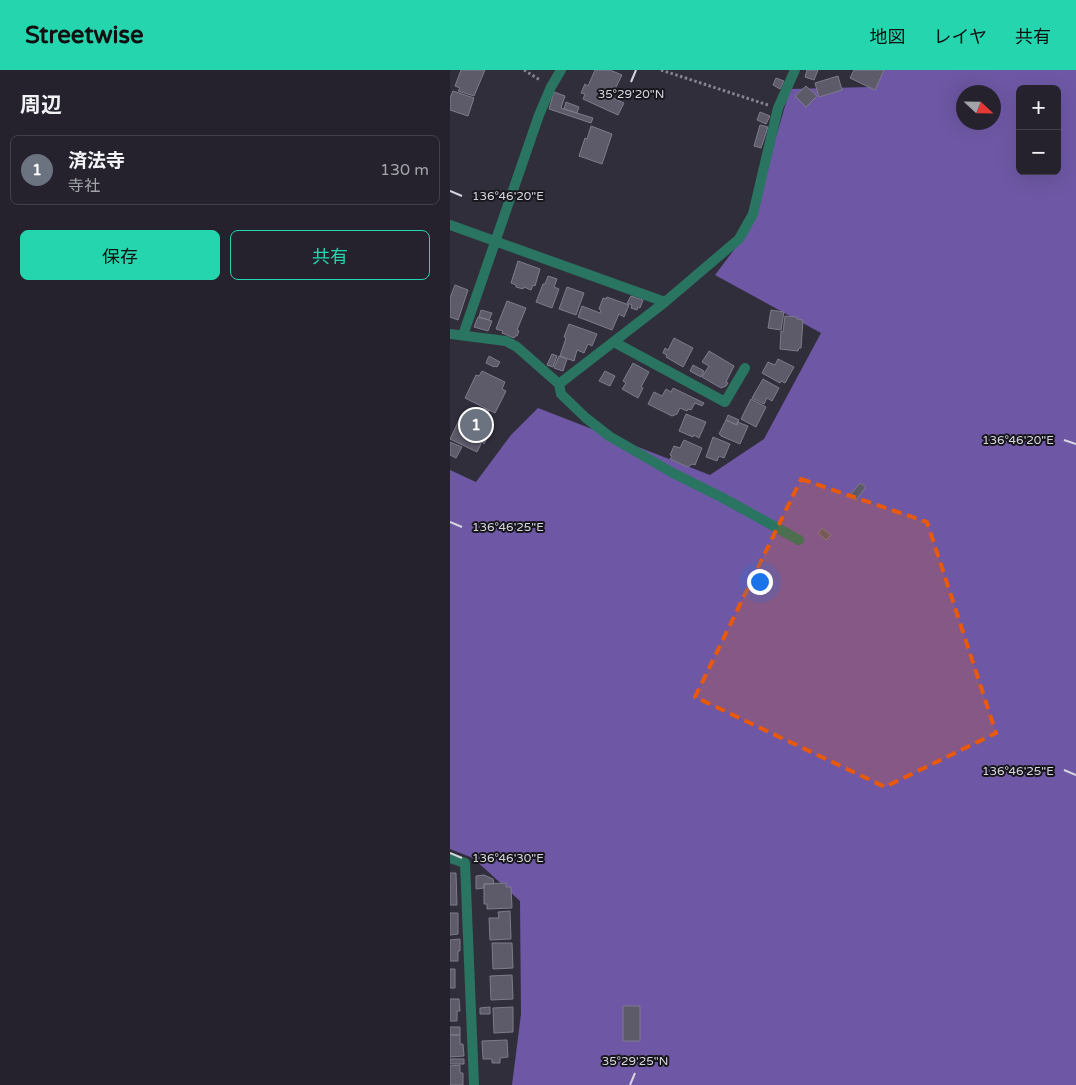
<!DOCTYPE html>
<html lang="ja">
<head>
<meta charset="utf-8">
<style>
	body { margin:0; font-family:"Varela Round","Noto Sans JP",sans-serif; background:#312f39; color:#f1f3f6 }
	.controls { position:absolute; right:15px; top:15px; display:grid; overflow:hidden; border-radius:8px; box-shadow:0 5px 20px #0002 }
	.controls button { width:45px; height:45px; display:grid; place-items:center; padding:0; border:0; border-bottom:1px solid #423f49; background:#25222d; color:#f1f3f6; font:25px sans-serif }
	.compass { position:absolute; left:506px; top:15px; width:45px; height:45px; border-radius:50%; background:#25222d; box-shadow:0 5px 20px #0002; rotate:112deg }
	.you { position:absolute; left:309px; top:511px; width:18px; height:18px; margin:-12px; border:4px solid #fff; border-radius:50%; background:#1a73e8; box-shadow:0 0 0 8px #1a73e833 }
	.badge { display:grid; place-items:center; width:32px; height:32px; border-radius:50%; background:#24d5ae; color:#fff; font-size:16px; font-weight:700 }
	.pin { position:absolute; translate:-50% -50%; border:2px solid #fff; box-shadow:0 1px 5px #0006 }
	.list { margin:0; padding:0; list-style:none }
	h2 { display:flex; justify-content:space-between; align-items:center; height:65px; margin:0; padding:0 20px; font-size:21px }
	h2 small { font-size:16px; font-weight:400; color:#a3a4aa }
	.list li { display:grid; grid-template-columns:32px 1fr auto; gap:15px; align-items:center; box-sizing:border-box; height:70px; margin:0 10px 10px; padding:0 10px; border:1px solid #423f49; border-radius:8px }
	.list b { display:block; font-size:19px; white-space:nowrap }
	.list p { margin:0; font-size:16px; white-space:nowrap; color:#a3a4aa }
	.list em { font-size:16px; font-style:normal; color:#a3a4aa }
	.actions { display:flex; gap:10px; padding:15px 20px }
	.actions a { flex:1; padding:11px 0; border:1px solid #24d5ae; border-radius:8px; text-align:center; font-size:18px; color:#24d5ae }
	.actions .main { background:#24d5ae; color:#111 }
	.map { position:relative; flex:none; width:626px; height:1015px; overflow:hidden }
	header { display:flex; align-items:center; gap:30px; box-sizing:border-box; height:70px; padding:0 25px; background:#24d5ae; color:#111 }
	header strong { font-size:24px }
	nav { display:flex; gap:28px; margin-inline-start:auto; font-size:18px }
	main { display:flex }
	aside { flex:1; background:#25222d }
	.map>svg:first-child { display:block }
	.forest { fill:#6e58a5; fill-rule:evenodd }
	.building { fill:#5d5a6a; stroke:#7e7b8b }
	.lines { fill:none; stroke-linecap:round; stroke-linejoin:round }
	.path { stroke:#86848f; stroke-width:3; stroke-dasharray:2.5 2.5; stroke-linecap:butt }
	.street { stroke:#297561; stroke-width:10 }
	.marked { fill:#e8590c; fill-opacity:0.2; stroke:#e8590c; stroke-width:4; stroke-dasharray:10 6; stroke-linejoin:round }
	.ticks { fill:none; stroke:#d7d5de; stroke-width:2 }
	.ticks-label { font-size:12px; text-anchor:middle; fill:#d7d5de; stroke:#18171d; stroke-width:4; stroke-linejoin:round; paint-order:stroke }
</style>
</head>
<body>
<header>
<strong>Streetwise</strong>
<nav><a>地図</a><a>レイヤ</a><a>共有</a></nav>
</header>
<main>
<aside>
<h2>周辺<small></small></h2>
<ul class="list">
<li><span class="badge" style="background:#6b7280">1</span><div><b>済法寺</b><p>寺社</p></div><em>130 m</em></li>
</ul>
<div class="actions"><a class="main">保存</a><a>共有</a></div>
</aside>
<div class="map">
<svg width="626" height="1015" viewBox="0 0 626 1015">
	<rect width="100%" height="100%" fill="#312e3c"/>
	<path class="forest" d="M 430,0 L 626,0 L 626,1015 L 62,1015 L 71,944 L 70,831 L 23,788 L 0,779 L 0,400 L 26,412 L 61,365 L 88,338 L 260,405 L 314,369 L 371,263 L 265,205 L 299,160 L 340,19 L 420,17 ZM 570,19 L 607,19 L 607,101 L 570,101 ZM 514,22 L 544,22 L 544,52 L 514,52 Z"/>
	<path class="building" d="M 11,0 L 35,0 L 24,26 L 8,21 L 10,18 L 5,16 Z
		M 145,0 L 160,0 L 172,5 L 161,27 L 174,33 L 168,45 L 133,29 L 135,24 L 131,23 L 135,14 L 138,16 Z
		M 357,0 L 368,0 L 364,10 L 355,7 Z
		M 404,0 L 434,0 L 425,20 L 400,8 Z
		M 388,6 L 392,20 L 369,27 L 365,13 Z
		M 326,8 L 334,11 L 330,19 L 323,15 Z
		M 356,16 L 367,26 L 356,37 L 345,26 Z
		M 3,21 L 24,28 L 18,46 L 0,40 L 0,28 Z
		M 104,22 L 115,26 L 111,38 L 143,48 L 141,53 L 99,39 Z
		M 116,32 L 129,37 L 127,43 L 114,39 Z
		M 310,42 L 320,46 L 316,54 L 307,50 Z
		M 310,55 L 318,57 L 311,78 L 304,76 Z
		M 141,56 L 162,64 L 152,94 L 129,86 L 135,68 L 137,69 Z
		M 68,191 L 90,199 L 85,216 L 83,215 L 81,220 L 74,217 L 73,219 L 66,217 L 66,215 L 61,213 Z
		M 98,206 L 107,209 L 104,217 L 109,219 L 102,238 L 86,232 L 93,214 L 95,214 Z
		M 5,215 L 18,220 L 8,250 L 0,247 L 0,228 Z
		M 117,217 L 134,223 L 126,245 L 109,239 Z
		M 181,226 L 193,230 L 190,238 L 188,237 L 187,240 L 181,238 L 182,235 L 177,233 Z
		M 157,227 L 179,235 L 174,247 L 169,244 L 162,260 L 128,247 L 132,236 L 150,243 L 151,240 L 149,239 L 153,228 L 156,229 Z
		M 57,231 L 76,238 L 67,260 L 69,261 L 67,266 L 65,266 L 64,268 L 52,263 L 53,261 L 46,259 Z
		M 31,240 L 42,243 L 39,250 L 29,247 Z
		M 321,240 L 334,242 L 331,260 L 318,258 Z
		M 335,246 L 347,247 L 347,249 L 353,250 L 351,278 L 349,278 L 348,281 L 330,279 L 331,261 L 333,262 Z
		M 28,247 L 42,251 L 38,261 L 24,257 Z
		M 119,254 L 147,264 L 142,276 L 138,274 L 134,283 L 127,280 L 124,291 L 110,286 L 116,268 L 114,267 Z
		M 224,268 L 243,278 L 233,297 L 216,287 L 217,285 L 213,283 L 215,278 L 218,280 Z
		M 259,281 L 284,296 L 276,312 L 278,313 L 276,316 L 271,318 L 252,307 L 259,296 L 252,292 Z
		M 102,284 L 107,286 L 103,297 L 97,295 Z
		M 39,286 L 50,292 L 47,297 L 45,296 L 44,297 L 36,293 Z
		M 109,286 L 117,289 L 113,301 L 104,298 Z
		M 328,289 L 344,297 L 335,313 L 331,311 L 330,313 L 312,303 L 318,292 L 325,295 Z
		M 183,293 L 199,302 L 191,317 L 193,318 L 188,328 L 172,319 L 176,313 L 173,311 Z
		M 243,295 L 254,301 L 251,307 L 240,301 Z
		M 32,301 L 55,312 L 52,319 L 56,321 L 45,343 L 15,328 L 26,305 L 29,306 Z
		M 155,301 L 165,306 L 160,316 L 149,311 Z
		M 313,309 L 329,318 L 322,331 L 317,328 L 314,334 L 302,328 Z
		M 223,318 L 254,333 L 252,336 L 245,333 L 241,340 L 238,339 L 237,341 L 230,338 L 227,344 L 222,346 L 198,334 L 204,322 L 212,326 L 216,319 L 221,322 Z
		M 301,329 L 316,337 L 306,357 L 291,349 Z
		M 35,338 L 39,340 L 31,356 L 27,354 Z
		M 236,344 L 256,352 L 249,368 L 244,365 L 243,367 L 229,361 Z
		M 278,345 L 289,350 L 287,355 L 276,350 Z
		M 11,346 L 38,359 L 37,361 L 40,362 L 34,374 L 32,372 L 27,382 L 0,369 Z
		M 276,350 L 287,355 L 287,352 L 298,356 L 290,374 L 271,366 L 271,365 L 269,364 Z
		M 263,367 L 280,374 L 274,388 L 269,386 L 267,391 L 256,387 Z
		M 234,370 L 252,378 L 245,395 L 242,394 L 238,397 L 220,389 L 222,386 L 220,385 L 224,376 L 230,378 Z
		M 0,372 L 12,377 L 6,388 L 0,385 Z
		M 410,413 L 416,417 L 406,430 L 400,425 Z
		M 372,458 L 381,465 L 376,470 L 368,463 Z
		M 0,803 L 6,803 L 7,835 L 0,835 Z
		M 34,805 L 43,809 L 44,814 L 34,814 L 34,818 L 26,819 L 26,806 Z
		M 56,813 L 56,817 L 61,817 L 62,838 L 37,839 L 37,834 L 34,834 L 34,814 Z
		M 60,841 L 61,869 L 40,870 L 39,848 L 49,848 L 48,842 Z
		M 0,843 L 8,843 L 8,864 L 0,865 Z
		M 10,869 L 10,881 L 8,881 L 8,891 L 0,891 L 0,870 Z
		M 42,873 L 62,873 L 63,898 L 43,899 Z
		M 0,899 L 5,899 L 5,918 L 0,918 Z
		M 62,905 L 63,929 L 41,930 L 40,906 Z
		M 0,929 L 9,929 L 10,941 L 7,941 L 7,951 L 0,951 Z
		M 173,936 L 190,936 L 190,971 L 173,971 Z
		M 40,937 L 40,944 L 30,944 L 30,938 Z
		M 63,937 L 63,962 L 44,963 L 43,938 Z
		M 0,957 L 10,957 L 10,965 L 0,965 Z
		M 0,965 L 10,965 L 10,974 L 13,974 L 14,986 L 0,987 Z
		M 57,970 L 58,987 L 50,988 L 50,993 L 42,993 L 42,989 L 33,989 L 32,971 Z
		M 0,989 L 14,989 L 14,994 L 0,994 Z
		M 10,995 L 10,1003 L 13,1003 L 13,1015 L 0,1015 L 0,996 Z"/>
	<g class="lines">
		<path class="path" d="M 74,0 L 90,10
			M 211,0 L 318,35"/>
		<path class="street" d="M 0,155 L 215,232
			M 0,264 L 56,271 L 67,277 L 109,314 L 111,324 L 136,348 L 159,366 L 223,403 L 273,428 L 349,470
			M 13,265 L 89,45 L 101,17 L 111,0
			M 164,272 L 275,332 L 295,298
			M 109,314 L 215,232 L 289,169 L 303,144 L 328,38 L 345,0
			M 0,788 L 15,793 L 24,1015"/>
	</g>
	<path class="marked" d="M 351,409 L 477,452 L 546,663 L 435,717 L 245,627 Z"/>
	<path class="ticks" d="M 181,12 L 186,0M 0,121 L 12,126M 614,370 L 626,374M 0,452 L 12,457M 614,700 L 626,705M 0,783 L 12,788M 180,1015 L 185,1003"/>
	<g class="ticks-label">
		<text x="181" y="28">35°29'20"N</text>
		<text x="58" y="130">136°46'20"E</text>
		<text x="568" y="374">136°46'20"E</text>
		<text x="58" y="461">136°46'25"E</text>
		<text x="568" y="705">136°46'25"E</text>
		<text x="58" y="792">136°46'30"E</text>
		<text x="185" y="995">35°29'25"N</text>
	</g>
</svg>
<div class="controls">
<button>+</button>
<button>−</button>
</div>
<svg class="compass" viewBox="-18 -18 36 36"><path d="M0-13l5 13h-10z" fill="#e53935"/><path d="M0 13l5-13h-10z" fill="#a3a4aa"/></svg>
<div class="you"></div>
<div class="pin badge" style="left:26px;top:355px;background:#6b7280">1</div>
</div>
</main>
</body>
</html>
